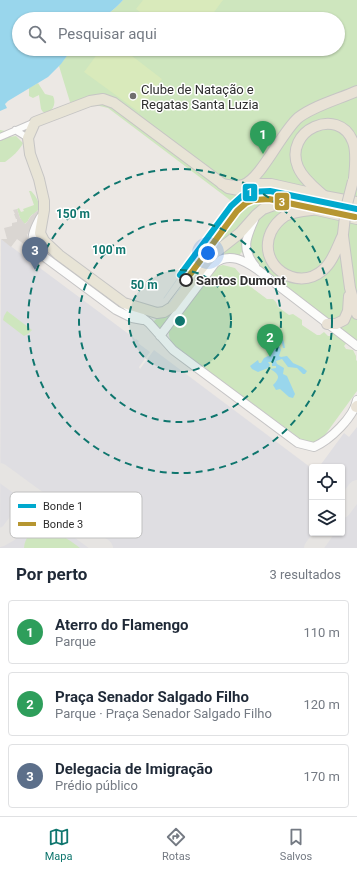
<!DOCTYPE html>
<html lang="pt">
<head>
<meta charset="utf-8">
<style>
	body { margin:0; font-family:Roboto,sans-serif; background:#f6f6f7; color:#1f2937 }
	.controls { position:absolute; right:12px; bottom:12px; display:grid; overflow:hidden; border-radius:4px; box-shadow:0 1px 3px #0004 }
	.controls button { width:36px; height:36px; display:grid; place-items:center; padding:0; border:0; border-bottom:1px solid #e0e1e3; background:#fff; color:#1f2937; font:20px sans-serif }
	.you { position:absolute; left:208px; top:253px; width:14px; height:14px; margin:-10px; border:3px solid #fff; border-radius:50%; background:#1a73e8; box-shadow:0 0 0 6px #1a73e833 }
	.badge { display:grid; place-items:center; width:26px; height:26px; border-radius:50%; background:#0f766e; color:#fff; font-size:13px; font-weight:700 }
	.pin { position:absolute; translate:-50% -33px; filter:drop-shadow(0 1px 2px #0008) }
	.pin::after { content:''; position:absolute; top:21px; width:14px; height:12px; background:inherit; clip-path:polygon(0 0,100% 0,50% 100%) }
	.list { margin:0; padding:0; list-style:none }
	h2 { display:flex; justify-content:space-between; align-items:center; height:52px; margin:0; padding:0 16px; font-size:17px }
	h2 small { font-size:13px; font-weight:400; color:#747a83 }
	.list li { display:grid; grid-template-columns:26px 1fr auto; gap:12px; align-items:center; box-sizing:border-box; height:64px; margin:0 8px 8px; padding:0 8px; border:1px solid #e0e1e3; border-radius:4px }
	.list b { display:block; font-size:15px; white-space:nowrap }
	.list p { margin:0; font-size:13px; white-space:nowrap; color:#747a83 }
	.list em { font-size:13px; font-style:normal; color:#747a83 }
	.icon { flex:none; width:22px; height:22px; fill:none; stroke:currentColor; stroke-width:2; stroke-linecap:round; stroke-linejoin:round }
	.map { position:relative; flex:none; width:357px; height:548px; overflow:hidden }
	.search { position:absolute; background:#fff; box-shadow:0 1px 3px #0004; left:12px; right:12px; top:12px; height:44px; display:flex; align-items:center; gap:10px; box-sizing:border-box; padding:0 14px; border-radius:22px; color:#747a83; font-size:15px }
	.sheet { height:268px; background:#fff }
	nav { display:flex; justify-content:space-around; align-items:center; box-sizing:border-box; height:56px; border-top:1px solid #e0e1e3; background:#fff; font-size:11px; color:#747a83 }
	nav a { display:grid; justify-items:center; gap:2px }
	nav .on { color:#0f766e }
	.map>svg:first-child { display:block }
	.airport { fill:#dfdee2 }
	.green { fill:#cee6be }
	.pitch { fill:#d9eabb }
	.plaza { fill:#dad6d2 }
	.water { fill:#99d6ec }
	.lines { fill:none; stroke-linecap:round; stroke-linejoin:round }
	.taxiway { stroke:#e6e4e2; stroke-width:18 }
	.minor-casing { stroke:#c5c4c5; stroke-width:8 }
	.tertiary-casing { stroke:#c5c4c5; stroke-width:10 }
	.primary-casing { stroke:#c6c5c4; stroke-width:12 }
	.trunk-casing { stroke:#c6c5c4; stroke-width:12 }
	.minor { stroke:#fcfcfb; stroke-width:6 }
	.tertiary { stroke:#fcfcfb; stroke-width:8 }
	.primary { stroke:#e8e4d6; stroke-width:10 }
	.trunk { stroke:#e9e2d6; stroke-width:10 }
	.tram { stroke:#dfdfe1; stroke-width:1 }
	.trunk-bridge-casing { stroke:#c6c5c4; stroke-width:12; stroke-linecap:butt }
	.trunk-bridge { stroke:#e9e2d6; stroke-width:10 }
	.tram-1-casing { stroke:#fff; stroke-width:9 }
	.tram-2-casing { stroke:#fff; stroke-width:9 }
	.tram-1 { stroke:#00a9ce; stroke-width:6 }
	.tram-2 { stroke:#b69631; stroke-width:6 }
	.ring { fill:none; stroke:#0f766e; stroke-width:2; stroke-dasharray:7 5 }
	.poi-dot { fill:#706f6e; stroke:#fff; stroke-width:1.5 }
	.stop-dot { fill:#fff; stroke:#2e2e2e; stroke-width:2 }
	.labels { text-anchor:middle; dominant-baseline:central; stroke-width:3; stroke-linejoin:round; paint-order:stroke }
	.poi-label { font-size:13px; fill:#2e2e2e; stroke:#fff; text-anchor:start }
	.stop-label { font-size:13px; font-weight:bold; fill:#2e2e2e; stroke:#fff; text-anchor:start }
	.key { fill:#fff; stroke:#c0c0c0; stroke-width:1 }
	.key-label { font-size:11px; fill:#2e2e2e }
	.centre { fill:#0f766e; stroke:#fff; stroke-width:2 }
	.ring-label { font-size:12px; text-anchor:middle; font-weight:bold; fill:#0f766e; stroke:#fff; stroke-width:3; stroke-linejoin:round; paint-order:stroke }
	.line-badge { stroke:#fff; stroke-width:1.5 }
	.badge-label { font-size:11px; text-anchor:middle; font-weight:bold; fill:#fff }
</style>
</head>
<body>
<div class="map">
<svg width="357" height="548" viewBox="0 0 357 548">
	<rect width="100%" height="100%" fill="#ece8e4"/>
	<path class="airport" d="M 1,239 L 134,338 L 135,340 L 136,339 L 139,341 L 138,343 L 150,352 L 139,367 L 140,369 L 154,350 L 310,467 L 312,470 L 312,533 L 342,533 L 342,467 L 319,467 L 344,433 L 349,437 L 357,427 L 357,548 L 0,548 Z"/>
	<path class="green" d="M 123,0 L 357,0 L 357,345 L 350,339 L 344,346 L 346,349 L 353,350 L 356,356 L 356,360 L 357,361 L 357,391 L 322,439 L 316,443 L 306,443 L 248,400 L 239,400 L 235,396 L 233,392 L 229,389 L 227,384 L 223,382 L 217,382 L 211,373 L 173,344 C 168,338 168,332 171,325 L 211,271 L 216,267 L 223,265 L 235,268 L 240,274 L 243,281 L 267,299 L 273,299 L 276,302 L 278,307 L 289,315 L 293,314 L 302,320 L 302,325 L 317,335 L 320,335 L 324,332 L 328,336 L 330,336 L 332,333 L 331,330 L 332,327 L 334,326 L 241,252 L 240,255 L 222,255 L 213,260 L 161,329 L 153,322 C 158,316 167,315 174,310 L 209,261 L 215,255 L 231,244 L 226,239 C 203,254 187,282 171,304 L 169,303 L 225,228 L 230,200 L 108,108 L 91,104 L 70,102 L 59,66 L 72,49 L 338,49 L 338,19 L 89,19 C 106,17 112,12 123,0 Z
		M 38,83 L 45,94 L 53,96 C 56,102 54,109 48,113 L 43,112 L 41,109 L 39,95 L 33,98 L 29,96 L 29,88 Z
		M 0,130 L 5,131 L 9,137 L 16,136 L 23,143 C 20,150 11,158 5,162 L 0,162 Z
		M 29,191 L 31,191 C 36,196 41,204 38,210 C 36,213 32,214 30,217 C 28,220 28,222 24,224 L 20,218 L 17,209 L 19,208 L 21,212 L 24,211 L 23,209 L 34,205 Z
		M 7,311 L 32,330 L 28,334 L 24,336 L 3,320 L 4,316 Z
		M 41,528 C 55,531 69,539 80,548 L 24,548 C 25,537 31,531 41,528 Z"/>
	<path class="pitch" d="M 143,0 L 223,0 L 209,19 L 149,19 L 136,9 Z
		M 101,49 L 123,49 L 162,79 L 139,112 L 84,72 Z"/>
	<path class="plaza" d="M 17,209 L 20,218 L 25,224 L 27,222 L 31,216 L 37,211 L 39,213 L 27,235 L 28,247 L 17,239 L 11,247 L 1,239 L 7,239 L 4,228 L 12,226 L 12,223 L 17,222 L 17,219 L 16,219 L 14,214 L 15,214 L 13,210 Z"/>
	<path class="water" d="M 0,0 L 123,0 C 112,12 106,17 89,19 L 19,19 L 19,49 L 72,49 L 61,64 L 48,77 L 8,101 L 5,104 L 7,108 L 0,111 Z
		M 278,334 C 284,337 284,342 285,348 L 283,348 L 282,343 L 279,345 L 281,350 L 279,356 L 281,357 L 287,356 L 293,363 L 302,367 L 307,371 L 305,374 L 303,374 L 297,368 L 288,367 L 282,359 L 276,361 L 277,364 L 284,368 L 283,374 L 287,376 L 295,394 L 293,398 L 289,397 L 280,389 L 276,390 L 273,385 C 281,377 279,374 270,369 L 276,368 L 276,366 L 272,366 L 272,362 L 268,362 L 270,365 L 268,368 L 258,372 L 252,369 L 250,366 L 258,360 L 259,363 L 261,363 L 264,358 L 270,355 L 268,353 L 271,348 L 273,347 L 273,344 Z"/>
	<g class="lines">
		<path class="taxiway" d="M 0,472 L 104,548
			M 342,509 L 357,489
			M 0,538 L 9,533 L 35,499
			M 313,548 L 324,533"/>
		<g class="minor-casing">
			<path id="minor" d="M 15,130 L 28,138
				M 0,137 L 35,122"/>
		</g>
		<g class="tertiary-casing">
			<path id="tertiary" d="M 40,218 C 35,228 29,238 35,250 L 116,310 L 132,318 L 143,320
				M 254,220 C 246,238 241,249 255,266
				M 126,305 L 149,323 L 173,350 L 298,443 L 314,447 C 330,440 354,417 357,400
				M 160,336 L 215,263 C 230,252 245,261 258,270 L 357,346"/>
		</g>
		<g class="primary-casing">
			<path id="primary" d="M 357,202 L 324,196 L 271,184 L 255,184 L 239,190 L 228,188 L 114,103 L 103,99 L 90,101 L 35,122 L 28,138 L 30,154 L 39,179 L 44,201 L 44,210 L 40,233 L 44,241 L 59,255 L 124,303 L 157,313 L 164,312 L 172,307 L 207,261 L 216,252 L 240,233 L 256,215 L 263,209 L 274,205 L 295,205 L 357,219"/>
		</g>
		<g class="trunk-casing">
			<path id="trunk" d="M 222,184 C 228,185 237,187 243,185 C 261,179 281,133 298,118 C 313,106 339,99 357,91
				M 324,196 C 315,188 303,179 298,167 C 283,130 339,105 353,142 C 357,153 355,167 354,178
				M 312,210 C 303,211 293,212 285,216 C 279,220 274,226 271,232 C 256,265 297,293 323,270 C 333,262 337,247 343,235
				M 343,236 L 350,288 L 357,314
				M 327,324 L 336,324 L 344,320 L 348,311 L 349,296
				M 356,407 L 357,406"/>
		</g>
		<use href="#minor" class="minor"/>
		<use href="#tertiary" class="tertiary"/>
		<use href="#primary" class="primary"/>
		<use href="#trunk" class="trunk"/>
		<path class="tram" d="M 164,298 L 180,275
			M 170,302 L 186,280"/>
		<g class="trunk-bridge-casing">
			<path id="trunk-bridge" d="M 343,234 L 346,208 L 353,181"/>
		</g>
		<use href="#trunk-bridge" class="trunk-bridge"/>
		<g class="tram-1-casing">
			<path id="tram-1" d="M 180,275 L 231,206 L 242,196 L 251,192 L 270,191 L 357,209"/>
		</g>
		<g class="tram-2-casing">
			<path id="tram-2" d="M 186,280 L 237,211 L 246,203 L 253,200 L 269,199 L 355,217"/>
		</g>
		<use href="#tram-1" class="tram-1"/>
		<use href="#tram-2" class="tram-2"/>
	</g>
	<circle cx="180" cy="321" r="51" fill="#0f766e" fill-opacity=".12"/>
	<g class="ring">
		<circle cx="180" cy="321" r="51"/>
		<circle cx="180" cy="321" r="101"/>
		<circle cx="180" cy="321" r="152"/>
	</g>
	<circle class="poi-dot" cx="133" cy="96" r="4"/>
	<circle class="stop-dot" cx="186" cy="280" r="6"/>
	<g class="labels">
		<g class="poi-label">
			<text x="141" y="89">Clube de Natação e<tspan x="141" dy="15">Regatas Santa Luzia</tspan></text>
		</g>
		<g class="stop-label">
			<text x="196" y="280">Santos Dumont</text>
		</g>
	</g>
	<rect x="10" y="492" width="132" height="46" rx="6" class="key"/>
	<rect x="18" y="504" width="18" height="4" fill="#00a9ce"/>
	<rect x="18" y="522" width="18" height="4" fill="#b69631"/>
	<g class="key-label">
		<text x="43" y="510">Bonde 1</text>
		<text x="43" y="528">Bonde 3</text>
	</g>
	<circle cx="180" cy="321" r="6" class="centre"/>
	<g class="ring-label">
		<text x="73" y="218">150 m</text>
		<text x="109" y="254">100 m</text>
		<text x="144" y="289">50 m</text>
	</g>
	<g class="line-badge">
		<rect x="242" y="183" width="16" height="19" rx="4" fill="#00a9ce"/>
		<rect x="274" y="192" width="16" height="19" rx="4" fill="#b69631"/>
	</g>
	<g class="badge-label">
		<text x="250" y="196">1</text>
		<text x="282" y="206">3</text>
	</g>
</svg>
<div class="controls">
<button><svg class="icon" aria-label="locate" viewBox="0 0 24 24"><circle cx="12" cy="12" r="6"/><path d="M12 2v4M12 18v4M2 12h4M18 12h4"/></svg></button>
<button><svg class="icon" aria-label="layers" viewBox="0 0 24 24"><path d="M12 4l9 5-9 5-9-5zM3 14l9 5 9-5"/></svg></button>
</div>
<div class="you"></div>
<div class="pin badge" style="left:263px;top:154px;background:#2e9e5b">1</div>
<div class="pin badge" style="left:270px;top:357px;background:#2e9e5b">2</div>
<div class="pin badge" style="left:35px;top:270px;background:#5c6f8a">3</div>
<div class="search"><svg class="icon" aria-label="search" viewBox="0 0 24 24"><circle cx="10" cy="10" r="6"/><path d="M15 15l6 6"/></svg>Pesquisar aqui</div>
</div>
<section class="sheet">
<h2>Por perto<small>3 resultados</small></h2>
<ul class="list">
<li><span class="badge" style="background:#2e9e5b">1</span><div><b>Aterro do Flamengo</b><p>Parque</p></div><em>110 m</em></li>
<li><span class="badge" style="background:#2e9e5b">2</span><div><b>Praça Senador Salgado Filho</b><p>Parque · Praça Senador Salgado Filho</p></div><em>120 m</em></li>
<li><span class="badge" style="background:#5c6f8a">3</span><div><b>Delegacia de Imigração</b><p>Prédio público</p></div><em>170 m</em></li>
</ul>
</section>
<nav>
<a class="on"><svg class="icon" aria-label="map" viewBox="0 0 24 24"><path d="M3 6l6-2 6 2 6-2v14l-6 2-6-2-6 2zM9 4v14M15 6v14"/></svg>Mapa</a>
<a><svg class="icon" aria-label="directions" viewBox="0 0 24 24"><path d="M12 3l9 9-9 9-9-9zM9 14v-3h6M13 9l2 2-2 2"/></svg>Rotas</a>
<a><svg class="icon" aria-label="saved" viewBox="0 0 24 24"><path d="M7 4h10v16l-5-4-5 4z"/></svg>Salvos</a>
</nav>
</body>
</html>
